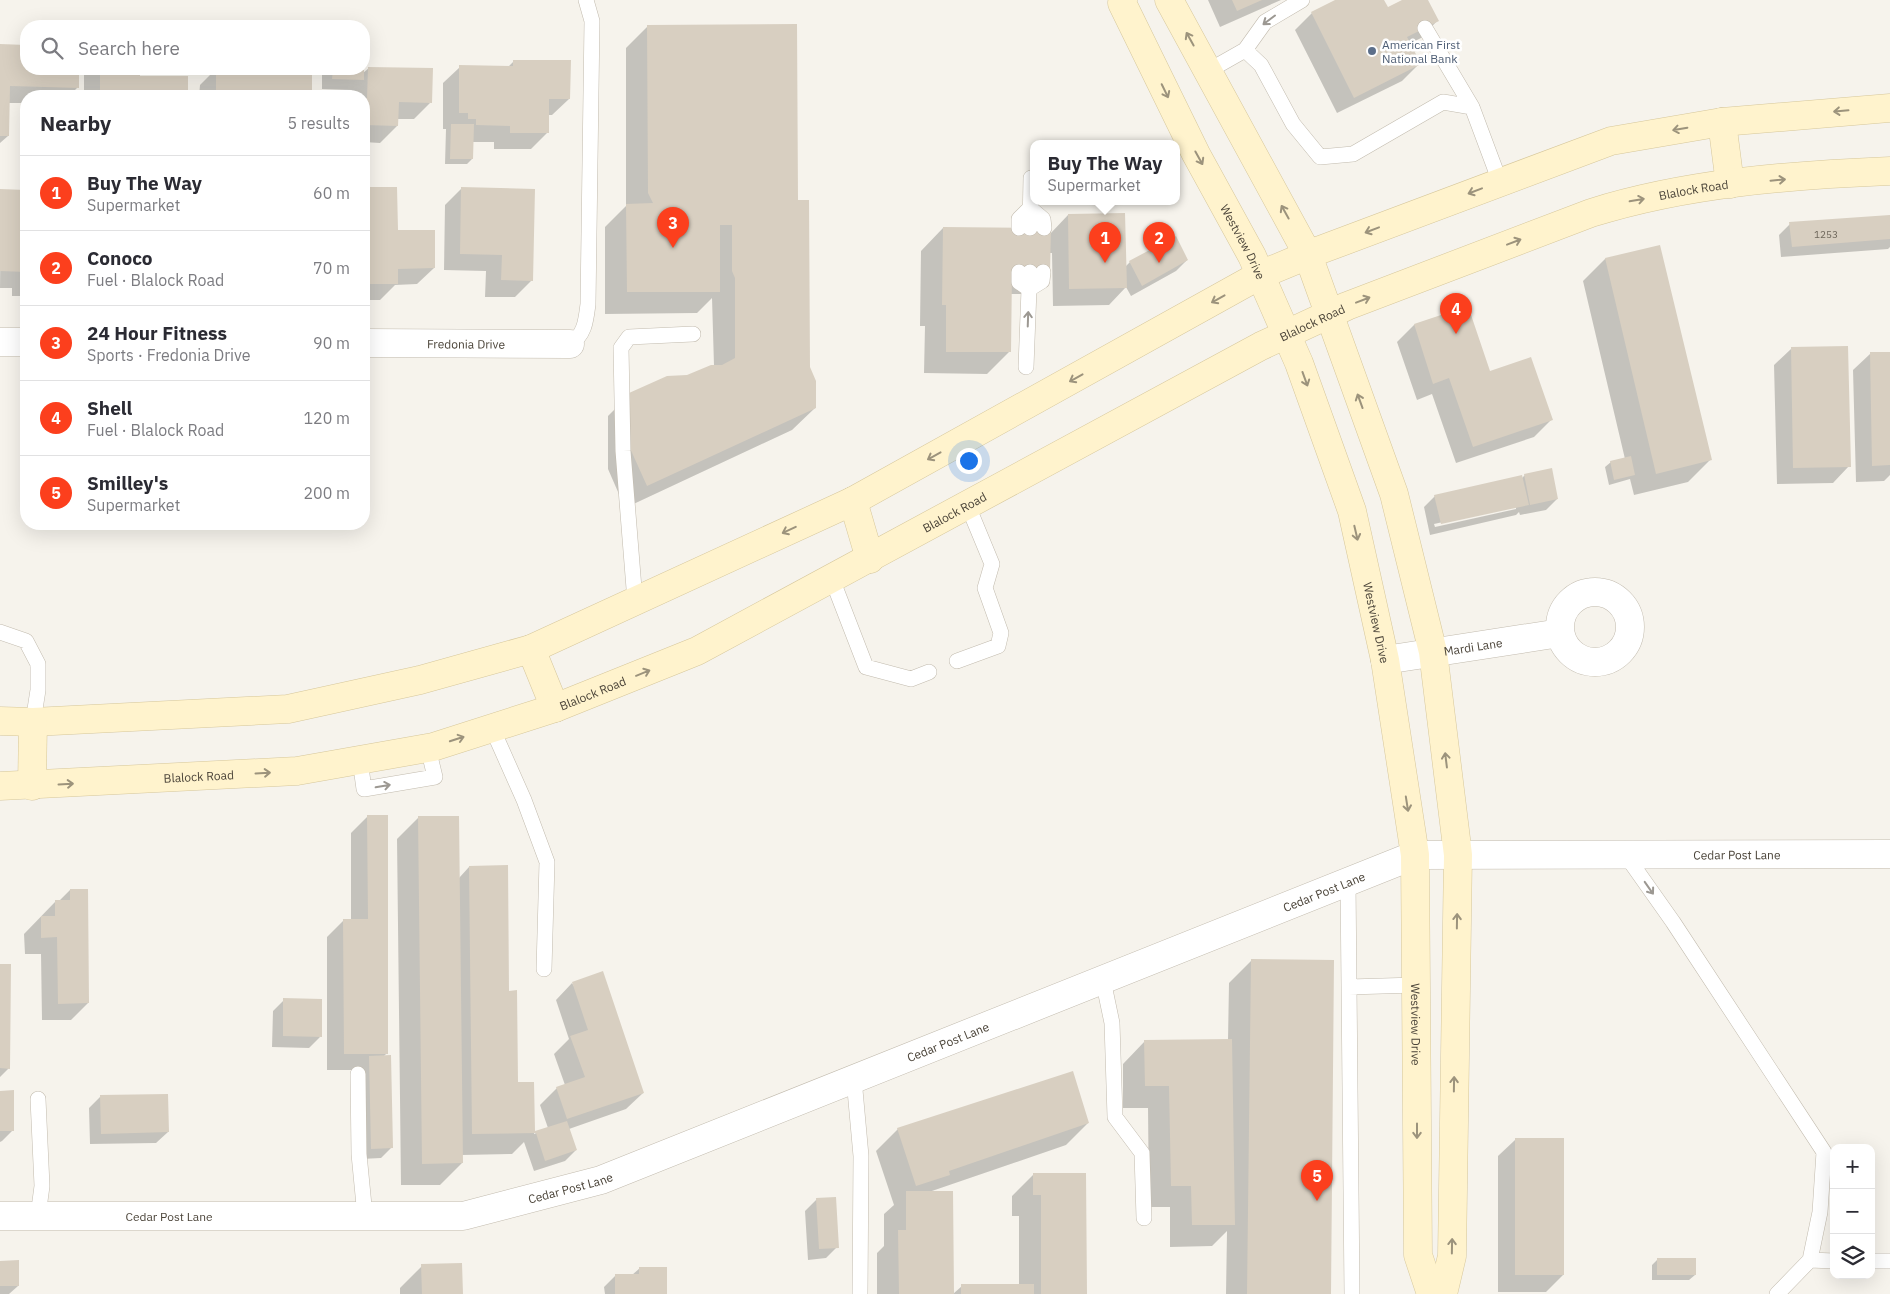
<!DOCTYPE html>
<html lang="en">
<head>
<meta charset="utf-8">
<style>
	body { margin:0; font-family:"IBM Plex Sans",sans-serif; background:#f7f7f7; color:#2b2b33 }
	.controls { position:absolute; right:15px; bottom:15px; display:grid; overflow:hidden; border-radius:10px; box-shadow:0 5px 20px #0002 }
	.controls button { width:45px; height:45px; display:grid; place-items:center; padding:0; border:0; border-bottom:1px solid #e1e1e2; background:#fff; color:#2b2b33; font:25px sans-serif }
	.you { position:absolute; left:968px; top:460px; width:18px; height:18px; margin:-12px; border:4px solid #fff; border-radius:50%; background:#1a73e8; box-shadow:0 0 0 8px #1a73e833 }
	.badge { display:grid; place-items:center; width:32px; height:32px; border-radius:50%; background:#fc3f1d; color:#fff; font-size:16px; font-weight:700 }
	.pin { position:absolute; translate:-50% -41px; filter:drop-shadow(0 1px 2px #0008) }
	.pin::after { content:''; position:absolute; top:26px; width:18px; height:15px; background:inherit; clip-path:polygon(0 0,100% 0,50% 100%) }
	.popup { position:absolute; left:1030px; top:140px; width:150px; height:65px; box-sizing:border-box; display:grid; place-content:center; border-radius:10px; background:#fff; filter:drop-shadow(0 1px 4px #0005); font-size:16px; white-space:nowrap; color:#7c7c81 }
	.popup b { font-size:19px; color:#2b2b33 }
	.popup::after { content:''; position:absolute; left:50%; top:100%; margin-left:-10px; border:10px solid transparent; border-top-color:#fff }
	.list { margin:0; padding:0; list-style:none }
	h2 { display:flex; justify-content:space-between; align-items:center; height:65px; margin:0; padding:0 20px; font-size:21px }
	h2 small { font-size:16px; font-weight:400; color:#7c7c81 }
	.list li { display:grid; grid-template-columns:32px 1fr auto; gap:15px; align-items:center; box-sizing:border-box; height:75px; padding:0 20px; border-top:1px solid #e1e1e2 }
	.list b { display:block; font-size:19px; white-space:nowrap }
	.list p { margin:0; font-size:16px; white-space:nowrap; color:#7c7c81 }
	.list em { font-size:16px; font-style:normal; color:#7c7c81 }
	.icon { flex:none; width:28px; height:28px; fill:none; stroke:currentColor; stroke-width:2; stroke-linecap:round; stroke-linejoin:round }
	.map { position:relative; flex:none; width:1890px; height:1294px; overflow:hidden }
	.search { position:absolute; background:#fff; box-shadow:0 5px 20px #0002; left:20px; top:20px; width:350px; height:55px; display:flex; align-items:center; gap:12px; box-sizing:border-box; padding:0 18px; border-radius:20px; color:#7c7c81; font-size:19px }
	.panel { position:absolute; background:#fff; box-shadow:0 5px 20px #0002; left:20px; top:90px; width:350px; height:440px; border-radius:20px }
	.map>svg:first-child { display:block }
	.shadow { fill:#0003; fill-rule:evenodd }
	.building { fill:#d8cfc1 }
	.lines { fill:none; stroke-linecap:round; stroke-linejoin:round }
	.lane-casing { stroke:#c2bbae; stroke-width:16 }
	.street-casing { stroke:#c2bbae; stroke-width:29 }
	.secondary-casing { stroke:#d6c79b; stroke-width:29 }
	.lane { stroke:#fff; stroke-width:15 }
	.street { stroke:#fff; stroke-width:28 }
	.secondary { stroke:#fff3cd; stroke-width:28 }
	.oneway { stroke:#9c9892 }
	.oneway2 { stroke:#9c937c }
	.service-dot { fill:#5c6f8a; stroke:#fff; stroke-width:2 }
	.labels { text-anchor:middle; dominant-baseline:central; stroke-width:5; stroke-linejoin:round; paint-order:stroke }
	.number-label { font-size:10px; fill:#6e675b }
	.service-label { font-size:12px; fill:#4e5e75; stroke:#fff; text-anchor:start }
	.street-label { font-size:12px; fill:#4b4439; stroke:#fff }
</style>
</head>
<body>
<div class="map">
<svg width="1890" height="1294" viewBox="0 0 1890 1294">
	<rect width="100%" height="100%" fill="#f6f3ec"/>
	<path class="shadow" d="M 1208,0 L 1281,0 L 1220,27 Z
		M 1337,0 L 1383,0 L 1387,9 L 1405,0 L 1427,0 L 1437,21 L 1421,38 L 1409,44 L 1419,64 L 1402,81 L 1337,113 L 1295,30 L 1312,13 Z
		M 648,26 L 796,201 L 808,367 L 815,408 L 792,430 L 625,508 L 608,469 L 608,416 L 630,394 L 688,377 L 714,366 L 712,298 L 697,313 L 605,314 L 605,227 L 626,206 L 626,48 Z
		M 0,45 L 26,46 L 26,69 L 78,69 L 77,88 L 69,96 L 26,96 L 26,103 L 9,103 L 8,136 L 0,143 Z
		M 514,61 L 569,99 L 552,115 L 548,115 L 547,133 L 531,149 L 494,149 L 494,142 L 472,142 L 472,159 L 467,164 L 445,164 L 446,129 L 443,129 L 443,83 L 460,67 L 508,67 Z
		M 369,68 L 430,103 L 414,119 L 397,119 L 397,126 L 380,143 L 364,142 L 364,96 L 351,96 L 352,90 L 322,89 L 322,69 L 363,69 L 363,73 Z
		M 84,69 L 139,69 L 139,77 L 187,77 L 187,96 L 84,96 Z
		M 216,69 L 311,69 L 311,96 L 199,96 L 200,85 Z
		M 364,188 L 396,188 L 397,232 L 434,268 L 417,284 L 395,285 L 380,300 L 364,300 Z
		M 462,188 L 532,280 L 515,297 L 485,297 L 486,271 L 444,270 L 445,205 Z
		M 1,190 L 26,191 L 26,296 L 12,296 L 12,288 L 0,288 Z
		M 1068,215 L 1125,267 L 1130,262 L 1187,260 L 1176,271 L 1131,296 L 1126,287 L 1109,305 L 1053,306 L 1052,253 L 1049,253 L 1027,294 L 1010,294 L 1009,352 L 987,374 L 924,373 L 925,326 L 920,326 L 921,251 L 943,228 L 1050,234 Z
		M 1890,216 L 1890,247 L 1888,249 L 1781,257 L 1779,235 L 1790,224 Z
		M 1659,246 L 1710,460 L 1688,482 L 1634,495 L 1630,479 L 1609,485 L 1605,467 L 1611,462 L 1625,459 L 1583,281 L 1605,259 Z
		M 1467,307 L 1489,372 L 1551,420 L 1534,437 L 1456,463 L 1432,394 L 1417,400 L 1397,342 L 1414,325 Z
		M 1791,349 L 1849,466 L 1833,483 L 1777,484 L 1774,365 Z
		M 1890,353 L 1890,475 L 1884,481 L 1856,482 L 1853,370 L 1870,354 Z
		M 1525,475 L 1557,499 L 1546,510 L 1520,515 L 1519,512 L 1516,515 L 1430,535 L 1424,507 L 1435,496 L 1522,478 ZM 1516,506 L 1516,509 L 1435,527 L 1434,524 Z
		M 368,816 L 387,1053 L 384,1056 L 392,1147 L 381,1158 L 361,1159 L 358,1070 L 327,1070 L 327,937 L 344,920 L 351,920 L 351,833 Z
		M 419,817 L 459,878 L 469,867 L 508,992 L 516,1084 L 533,1083 L 534,1134 L 548,1128 L 540,1105 L 557,1088 L 565,1085 L 554,1054 L 569,1039 L 556,1000 L 572,983 L 643,1093 L 626,1109 L 569,1129 L 576,1150 L 565,1161 L 534,1171 L 524,1142 L 512,1154 L 462,1155 L 462,1163 L 440,1185 L 401,1185 L 397,839 Z
		M 70,890 L 88,1003 L 71,1020 L 42,1020 L 41,954 L 25,954 L 24,934 L 55,902 L 58,902 Z
		M 1251,961 L 1329,1294 L 1226,1294 L 1227,1231 L 1212,1246 L 1170,1247 L 1170,1207 L 1149,1207 L 1148,1108 L 1123,1108 L 1123,1064 L 1145,1041 L 1228,1040 L 1229,983 Z
		M 0,965 L 9,1068 L 0,1077 Z
		M 284,1000 L 320,1037 L 309,1048 L 272,1047 L 273,1011 Z
		M 0,1092 L 13,1130 L 2,1141 L 0,1142 Z
		M 100,1097 L 168,1132 L 156,1143 L 90,1144 L 89,1108 Z
		M 1088,1123 L 1066,1145 L 929,1192 L 953,1294 L 877,1294 L 877,1253 L 884,1246 L 884,1214 L 894,1205 L 876,1151 L 898,1129 Z
		M 1515,1140 L 1563,1275 L 1546,1292 L 1498,1292 L 1498,1156 Z
		M 1034,1174 L 1086,1294 L 953,1294 L 962,1286 L 1019,1285 L 1019,1216 L 1012,1216 L 1012,1196 Z
		M 817,1199 L 837,1247 L 826,1258 L 808,1260 L 805,1211 Z
		M 1657,1260 L 1695,1275 L 1689,1280 L 1652,1280 L 1652,1265 Z
		M 0,1262 L 18,1286 L 9,1294 L 0,1294 Z
		M 422,1266 L 462,1294 L 400,1294 L 400,1288 Z
		M 640,1268 L 666,1294 L 605,1294 L 604,1287 L 616,1275 L 632,1275 Z"/>
	<path class="building" d="M 1232,0 L 1262,0 L 1237,11 Z
		M 1335,0 L 1384,0 L 1388,7 L 1402,0 L 1428,0 L 1439,21 L 1407,37 L 1421,64 L 1354,98 L 1311,12 Z
		M 797,24 L 798,200 L 809,200 L 810,367 L 816,381 L 816,408 L 647,486 L 629,446 L 629,393 L 667,376 L 687,375 L 711,365 L 722,365 L 735,358 L 735,278 L 732,271 L 732,225 L 720,225 L 720,292 L 627,292 L 626,204 L 653,203 L 648,193 L 647,25 Z
		M 0,44 L 26,45 L 26,69 L 79,69 L 79,88 L 10,86 L 9,136 L 0,136 Z
		M 513,60 L 571,60 L 570,99 L 549,99 L 549,133 L 510,133 L 510,126 L 476,125 L 476,119 L 468,119 L 468,113 L 459,113 L 459,65 L 513,66 Z
		M 368,67 L 433,68 L 432,103 L 399,102 L 398,126 L 364,125 L 364,98 L 367,98 Z
		M 100,69 L 140,69 L 140,76 L 188,76 L 188,96 L 100,96 Z
		M 216,69 L 312,69 L 312,96 L 216,96 Z
		M 333,69 L 364,69 L 364,80 L 332,79 Z
		M 451,124 L 474,124 L 473,159 L 450,159 Z
		M 364,187 L 397,187 L 398,230 L 435,230 L 435,268 L 398,269 L 398,284 L 364,284 Z
		M 461,187 L 535,189 L 533,281 L 501,280 L 502,255 L 460,254 Z
		M 0,189 L 26,190 L 26,272 L 0,271 Z
		M 1125,213 L 1127,288 L 1069,289 L 1068,214 Z
		M 1890,215 L 1890,239 L 1792,247 L 1789,222 Z
		M 943,227 L 1051,228 L 1050,272 L 1012,272 L 1011,352 L 946,352 L 946,305 L 942,305 Z
		M 1176,236 L 1188,260 L 1142,286 L 1129,261 Z
		M 1660,245 L 1712,460 L 1656,474 L 1605,258 Z
		M 1468,306 L 1490,371 L 1531,357 L 1553,420 L 1473,447 L 1449,378 L 1433,384 L 1414,324 Z
		M 1848,346 L 1851,467 L 1793,468 L 1791,347 Z
		M 1870,352 L 1890,352 L 1890,465 L 1872,466 Z
		M 1631,456 L 1635,475 L 1614,480 L 1610,461 Z
		M 1552,468 L 1558,499 L 1530,505 L 1524,474 Z
		M 1522,475 L 1529,505 L 1441,524 L 1434,495 Z
		M 367,815 L 388,815 L 388,1054 L 344,1054 L 343,919 L 368,919 Z
		M 418,816 L 459,816 L 463,1163 L 422,1164 Z
		M 508,865 L 509,991 L 517,990 L 518,1082 L 534,1082 L 535,1131 L 567,1121 L 577,1150 L 545,1161 L 536,1133 L 472,1134 L 469,866 Z
		M 70,889 L 88,889 L 89,1003 L 58,1004 L 57,937 L 41,938 L 41,916 L 55,916 L 55,900 L 70,900 Z
		M 1251,959 L 1334,960 L 1331,1294 L 1247,1294 Z
		M 0,964 L 11,964 L 10,1069 L 0,1068 Z
		M 603,971 L 644,1093 L 567,1119 L 556,1087 L 585,1077 L 570,1036 L 588,1030 L 572,982 Z
		M 283,998 L 322,999 L 322,1037 L 283,1036 Z
		M 1232,1039 L 1235,1225 L 1192,1225 L 1191,1186 L 1171,1186 L 1169,1086 L 1145,1086 L 1144,1040 Z
		M 391,1055 L 393,1148 L 371,1149 L 369,1056 Z
		M 1073,1071 L 1089,1123 L 949,1171 L 950,1175 L 916,1186 L 897,1128 Z
		M 14,1090 L 14,1131 L 0,1131 L 0,1091 Z
		M 168,1094 L 169,1132 L 101,1134 L 100,1095 Z
		M 1515,1138 L 1564,1138 L 1564,1275 L 1515,1275 Z
		M 1033,1173 L 1086,1173 L 1087,1294 L 1041,1294 L 1041,1195 L 1033,1195 Z
		M 906,1191 L 953,1191 L 954,1294 L 899,1294 L 898,1230 L 906,1230 Z
		M 836,1197 L 839,1248 L 819,1249 L 816,1198 Z
		M 1657,1258 L 1696,1258 L 1696,1275 L 1657,1275 Z
		M 19,1260 L 19,1286 L 0,1286 L 0,1261 Z
		M 462,1263 L 463,1294 L 422,1294 L 421,1264 Z
		M 639,1267 L 667,1267 L 667,1294 L 615,1294 L 615,1274 L 639,1274 Z
		M 961,1284 L 1034,1284 L 1034,1294 L 961,1294 Z"/>
	<g class="lines">
		<g class="lane-casing">
			<path id="lane" d="M 1425,28 L 1472,107
				M 1245,50 L 1265,22 L 1302,0
				M 1208,71 L 1245,50 L 1261,65 L 1293,124 L 1320,157 L 1353,154 L 1443,102 L 1472,107 L 1500,182
				M 1030,208 L 1043,219 L 1044,228
				M 1019,228 L 1019,219 L 1030,208
				M 1030,228 L 1031,178
				M 1019,272 L 1019,282 L 1029,289 L 1026,367
				M 1029,289 L 1042,281 L 1043,272
				M 1029,289 L 1030,272
				M 570,344 C 585,335 586,320 588,304 L 592,21 L 586,0
				M 832,579 L 866,667 L 911,679 L 929,672
				M 635,601 L 623,451 L 621,348 L 629,337 L 693,334
				M 0,632 L 26,641 L 38,664 L 38,690 L 33,722
				M 957,661 L 998,646 L 1001,633 L 985,588 L 992,564 L 968,506
				M 492,728 L 524,800 L 547,862 L 544,969
				M 360,760 L 364,789 L 435,777 L 428,748
				M 1625,854 L 1673,922 L 1824,1152 L 1820,1212 L 1810,1260 L 1777,1294
				M 1348,882 L 1352,1294
				M 1103,980 L 1112,1023 L 1115,1117 L 1142,1153 L 1144,1218
				M 1349,987 L 1416,985
				M 358,1074 L 359,1154 L 365,1216
				M 854,1079 L 861,1156 L 860,1294
				M 38,1216 L 42,1186 L 38,1099
				M 1810,1260 L 1834,1261
				M 1871,1261 L 1890,1261"/>
		</g>
		<g class="street-casing">
			<g id="street">
				<path d="M 0,342 L 26,342"/>
				<path id="s1" d="M 364,343 L 570,344"/>
				<circle cx="1595" cy="627" r="35"/>
				<path id="s2" d="M 1385,660 L 1560,633"/>
				<path id="s3" d="M 0,1216 L 463,1216 L 601,1180 L 1415,855 L 1890,854"/>
			</g>
		</g>
		<g class="secondary-casing">
			<g id="secondary">
				<path id="s4" d="M 1123,0 L 1122,3 L 1196,154 L 1252,256 L 1299,363 L 1352,511 L 1385,660 L 1415,855 L 1418,1255 L 1431,1294"/>
				<path d="M 1169,0 L 1308,255 L 1394,494 L 1433,652 L 1458,855 L 1452,1256 L 1443,1294"/>
				<path d="M 1722,122 L 1730,184"/>
				<path d="M 853,501 L 870,559"/>
				<path d="M 531,649 L 555,708"/>
				<path d="M 0,721 L 33,722 L 288,709 L 420,680 L 531,649 L 853,501 L 1260,275 L 1320,250 L 1611,141 L 1722,122 L 1890,108"/>
				<path id="s5" d="M 0,786 L 297,771 L 433,747 L 555,708 L 697,651 L 1261,346 L 1347,306 L 1591,213 C 1686,183 1791,175 1890,171"/>
				<path d="M 32,786 L 33,722"/>
			</g>
		</g>
		<use href="#lane" class="lane"/>
		<use href="#street" class="street"/>
		<use href="#secondary" class="secondary"/>
	</g>
	<defs><path id="oneway-shaft" d="M-6 0H5M1.5-3L5.5 0L1.5 3" fill="none" stroke-width="1.6" stroke-linecap="round" stroke-linejoin="round" transform="scale(1.25)"/></defs>
	<g class="oneway">
		<use href="#oneway-shaft" transform="translate(1269 20) rotate(143)"/>
		<use href="#oneway-shaft" transform="translate(1028 319) rotate(-88)"/>
		<use href="#oneway-shaft" transform="translate(383 786) rotate(-10)"/>
		<use href="#oneway-shaft" transform="translate(1649 888) rotate(55)"/>
	</g>
	<g class="oneway2">
		<use href="#oneway-shaft" transform="translate(1190 39) rotate(-119)"/>
		<use href="#oneway-shaft" transform="translate(1165 91) rotate(64)"/>
		<use href="#oneway-shaft" transform="translate(1841 111) rotate(175)"/>
		<use href="#oneway-shaft" transform="translate(1680 129) rotate(170)"/>
		<use href="#oneway-shaft" transform="translate(1199 158) rotate(61)"/>
		<use href="#oneway-shaft" transform="translate(1778 180) rotate(-5)"/>
		<use href="#oneway-shaft" transform="translate(1475 191) rotate(159)"/>
		<use href="#oneway-shaft" transform="translate(1637 200) rotate(-10)"/>
		<use href="#oneway-shaft" transform="translate(1285 212) rotate(-119)"/>
		<use href="#oneway-shaft" transform="translate(1372 230) rotate(159)"/>
		<use href="#oneway-shaft" transform="translate(1514 242) rotate(-21)"/>
		<use href="#oneway-shaft" transform="translate(1218 299) rotate(151)"/>
		<use href="#oneway-shaft" transform="translate(1363 300) rotate(-21)"/>
		<use href="#oneway-shaft" transform="translate(1076 378) rotate(151)"/>
		<use href="#oneway-shaft" transform="translate(1305 379) rotate(70)"/>
		<use href="#oneway-shaft" transform="translate(1360 401) rotate(-110)"/>
		<use href="#oneway-shaft" transform="translate(934 456) rotate(151)"/>
		<use href="#oneway-shaft" transform="translate(789 530) rotate(155)"/>
		<use href="#oneway-shaft" transform="translate(1356 533) rotate(77)"/>
		<use href="#oneway-shaft" transform="translate(643 673) rotate(-22)"/>
		<use href="#oneway-shaft" transform="translate(457 739) rotate(-18)"/>
		<use href="#oneway-shaft" transform="translate(1446 760) rotate(-97)"/>
		<use href="#oneway-shaft" transform="translate(263 773) rotate(-3)"/>
		<use href="#oneway-shaft" transform="translate(66 784) rotate(-3)"/>
		<use href="#oneway-shaft" transform="translate(1407 804) rotate(81)"/>
		<use href="#oneway-shaft" transform="translate(1457 921) rotate(-89)"/>
		<use href="#oneway-shaft" transform="translate(1454 1084) rotate(-89)"/>
		<use href="#oneway-shaft" transform="translate(1417 1131) rotate(90)"/>
		<use href="#oneway-shaft" transform="translate(1452 1246) rotate(-89)"/>
	</g>
	<circle class="service-dot" cx="1372" cy="51" r="5"/>
	<g class="labels">
		<g class="number-label">
			<text x="1826" y="234">1253</text>
		</g>
		<g class="service-label">
			<text x="1382" y="44">American First<tspan x="1382" dy="14">National Bank</tspan></text>
		</g>
		<g class="street-label">
			<text stroke="none"><textPath href="#s5" startOffset="1819">Blalock Road</textPath></text>
			<text stroke="none"><textPath href="#s4" startOffset="271">Westview Drive</textPath></text>
			<text stroke="none"><textPath href="#s5" startOffset="1414">Blalock Road</textPath></text>
			<text stroke="none"><textPath href="#s1" startOffset="102">Fredonia Drive</textPath></text>
			<text stroke="none"><textPath href="#s5" startOffset="1009">Blalock Road</textPath></text>
			<text stroke="none"><textPath href="#s4" startOffset="676">Westview Drive</textPath></text>
			<text stroke="none"><textPath href="#s2" startOffset="89">Mardi Lane</textPath></text>
			<text stroke="none"><textPath href="#s5" startOffset="604">Blalock Road</textPath></text>
			<text stroke="none"><textPath href="#s5" startOffset="199">Blalock Road</textPath></text>
			<text stroke="none"><textPath href="#s3" startOffset="1804">Cedar Post Lane</textPath></text>
			<text stroke="none"><textPath href="#s3" startOffset="1384">Cedar Post Lane</textPath></text>
			<text stroke="none"><textPath href="#s4" startOffset="1081">Westview Drive</textPath></text>
			<text stroke="none"><textPath href="#s3" startOffset="979">Cedar Post Lane</textPath></text>
			<text stroke="none"><textPath href="#s3" startOffset="574">Cedar Post Lane</textPath></text>
			<text stroke="none"><textPath href="#s3" startOffset="169">Cedar Post Lane</textPath></text>
		</g>
	</g>
</svg>
<div class="controls">
<button>+</button>
<button>−</button>
<button><svg class="icon" aria-label="layers" viewBox="0 0 24 24"><path d="M12 4l9 5-9 5-9-5zM3 14l9 5 9-5"/></svg></button>
</div>
<div class="you"></div>
<div class="pin badge" style="left:1105px;top:263px">1</div>
<div class="popup"><b>Buy The Way</b>Supermarket</div>
<div class="pin badge" style="left:1159px;top:263px">2</div>
<div class="pin badge" style="left:673px;top:248px">3</div>
<div class="pin badge" style="left:1456px;top:334px">4</div>
<div class="pin badge" style="left:1317px;top:1201px">5</div>
<div class="search"><svg class="icon" aria-label="search" viewBox="0 0 24 24"><circle cx="10" cy="10" r="6"/><path d="M15 15l6 6"/></svg>Search here</div>
<section class="panel">
<h2>Nearby<small>5 results</small></h2>
<ul class="list">
<li><span class="badge">1</span><div><b>Buy The Way</b><p>Supermarket</p></div><em>60 m</em></li>
<li><span class="badge">2</span><div><b>Conoco</b><p>Fuel · Blalock Road</p></div><em>70 m</em></li>
<li><span class="badge">3</span><div><b>24 Hour Fitness</b><p>Sports · Fredonia Drive</p></div><em>90 m</em></li>
<li><span class="badge">4</span><div><b>Shell</b><p>Fuel · Blalock Road</p></div><em>120 m</em></li>
<li><span class="badge">5</span><div><b>Smilley's</b><p>Supermarket</p></div><em>200 m</em></li>
</ul>
</section>
</div>
</body>
</html>
